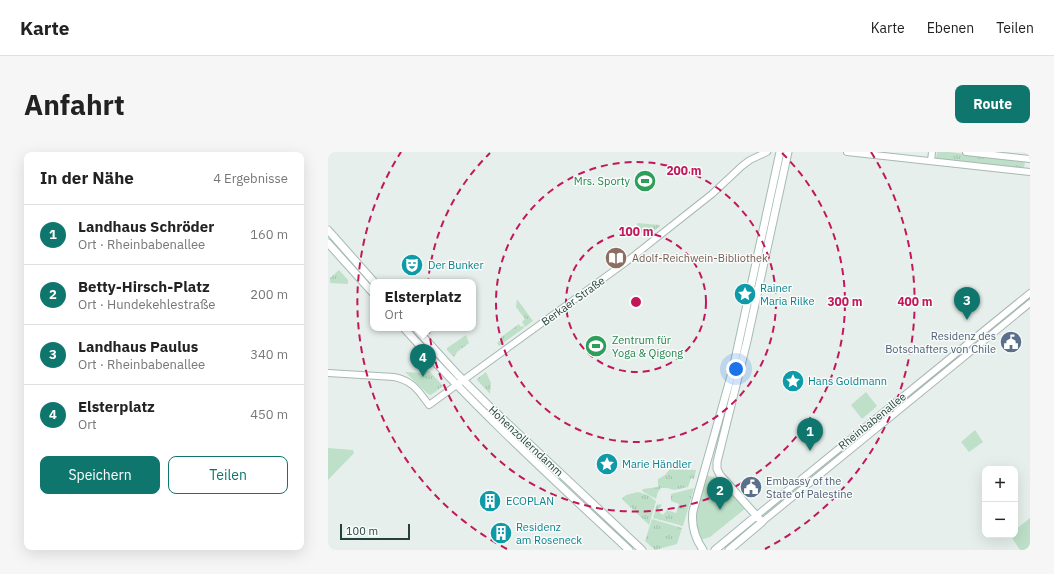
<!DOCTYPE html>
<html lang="de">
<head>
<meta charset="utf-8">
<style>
	body { margin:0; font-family:"IBM Plex Sans",sans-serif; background:#f6f6f6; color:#222 }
	.controls { position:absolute; right:12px; bottom:12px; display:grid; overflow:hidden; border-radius:8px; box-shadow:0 4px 16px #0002 }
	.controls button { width:36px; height:36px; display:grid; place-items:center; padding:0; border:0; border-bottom:1px solid #e0e0e0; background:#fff; color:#222; font:20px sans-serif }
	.scale { position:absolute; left:12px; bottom:10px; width:70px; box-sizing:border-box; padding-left:4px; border:2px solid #24423b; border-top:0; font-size:11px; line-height:14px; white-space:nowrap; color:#24423b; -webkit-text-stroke:3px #f7fbf9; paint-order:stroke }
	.you { position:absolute; left:408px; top:217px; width:14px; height:14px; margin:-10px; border:3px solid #fff; border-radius:50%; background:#1a73e8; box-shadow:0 0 0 6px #1a73e833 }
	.badge { display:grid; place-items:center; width:26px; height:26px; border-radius:50%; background:#0f766e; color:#fff; font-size:13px; font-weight:700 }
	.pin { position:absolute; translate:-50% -33px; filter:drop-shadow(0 1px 2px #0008) }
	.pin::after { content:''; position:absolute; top:21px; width:14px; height:12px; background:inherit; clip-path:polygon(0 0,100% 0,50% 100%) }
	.popup { position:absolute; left:42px; top:127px; width:106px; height:52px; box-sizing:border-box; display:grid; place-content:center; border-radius:8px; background:#fff; filter:drop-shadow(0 1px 3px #0005); font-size:13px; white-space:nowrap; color:#767676 }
	.popup b { font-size:15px; color:#222 }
	.popup::after { content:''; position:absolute; left:50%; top:100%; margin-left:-8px; border:8px solid transparent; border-top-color:#fff }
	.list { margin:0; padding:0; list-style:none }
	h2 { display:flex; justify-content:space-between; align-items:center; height:52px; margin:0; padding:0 16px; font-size:17px }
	h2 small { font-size:13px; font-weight:400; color:#767676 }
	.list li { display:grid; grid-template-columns:26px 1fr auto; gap:12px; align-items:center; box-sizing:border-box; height:60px; padding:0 16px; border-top:1px solid #e0e0e0 }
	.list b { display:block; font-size:15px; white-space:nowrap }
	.list p { margin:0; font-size:13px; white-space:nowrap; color:#767676 }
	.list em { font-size:13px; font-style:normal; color:#767676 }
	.actions { display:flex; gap:8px; padding:12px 16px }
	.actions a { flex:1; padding:9px 0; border:1px solid #0f766e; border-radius:8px; text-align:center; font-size:14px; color:#0f766e }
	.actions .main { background:#0f766e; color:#fff }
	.map { position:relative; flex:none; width:702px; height:398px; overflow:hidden; border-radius:8px }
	header { display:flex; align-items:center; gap:24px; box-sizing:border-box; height:56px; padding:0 20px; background:#fff; border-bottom:1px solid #e0e0e0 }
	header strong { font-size:19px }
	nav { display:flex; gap:22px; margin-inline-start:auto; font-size:14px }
	.intro { display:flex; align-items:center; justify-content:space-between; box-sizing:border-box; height:96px; padding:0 24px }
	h1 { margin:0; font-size:28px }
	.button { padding:10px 18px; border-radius:8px; background:#0f766e; color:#fff; font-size:14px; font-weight:700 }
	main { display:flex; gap:24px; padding:0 24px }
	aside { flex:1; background:#fff; border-radius:8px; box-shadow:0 4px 16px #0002 }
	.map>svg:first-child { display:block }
	.grass { fill:url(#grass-tufts) }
	.park { fill:#bee0c8 }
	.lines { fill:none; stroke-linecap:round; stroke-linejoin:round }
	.tertiary-casing { stroke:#a8b8b3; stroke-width:8 }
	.secondary-casing { stroke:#a4bbb3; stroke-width:9 }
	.tertiary { stroke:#fff; stroke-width:6 }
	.secondary { stroke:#fff; stroke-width:7 }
	.ring { fill:none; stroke:#c2185b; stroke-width:2; stroke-dasharray:7 5 }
	.labels { text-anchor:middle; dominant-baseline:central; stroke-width:3; stroke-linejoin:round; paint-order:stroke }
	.leisure-label { font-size:11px; fill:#27864d; stroke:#f7fbf9; text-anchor:end }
	.education-label { font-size:11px; fill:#785e54; stroke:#f7fbf9; text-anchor:start }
	.culture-label { font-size:11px; fill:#0d838f; stroke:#f7fbf9; text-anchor:start }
	.street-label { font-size:11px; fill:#24423b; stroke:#f7fbf9 }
	.service-label { font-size:11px; fill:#4e5e75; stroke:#f7fbf9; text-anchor:end }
	.centre { fill:#c2185b; stroke:#f7fbf9; stroke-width:2 }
	.ring-label { font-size:12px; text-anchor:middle; font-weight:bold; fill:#c2185b; stroke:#f7fbf9; stroke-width:3; stroke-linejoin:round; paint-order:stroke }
</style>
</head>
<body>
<header>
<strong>Karte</strong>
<nav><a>Karte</a><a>Ebenen</a><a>Teilen</a></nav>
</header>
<div class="intro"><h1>Anfahrt</h1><a class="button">Route</a></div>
<main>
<aside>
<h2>In der Nähe<small>4 Ergebnisse</small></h2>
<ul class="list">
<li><span class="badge">1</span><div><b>Landhaus Schröder</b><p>Ort · Rheinbabenallee</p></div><em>160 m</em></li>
<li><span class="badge">2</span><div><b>Betty-Hirsch-Platz</b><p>Ort · Hundekehlestraße</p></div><em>200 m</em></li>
<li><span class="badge">3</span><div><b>Landhaus Paulus</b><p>Ort · Rheinbabenallee</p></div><em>340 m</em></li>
<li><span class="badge">4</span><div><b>Elsterplatz</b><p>Ort</p></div><em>450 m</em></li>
</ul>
<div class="actions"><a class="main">Speichern</a><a>Teilen</a></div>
</aside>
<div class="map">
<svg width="702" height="398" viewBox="0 0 702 398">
	<defs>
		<pattern id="grass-tufts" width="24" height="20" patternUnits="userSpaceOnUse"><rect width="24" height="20" fill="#bee0c8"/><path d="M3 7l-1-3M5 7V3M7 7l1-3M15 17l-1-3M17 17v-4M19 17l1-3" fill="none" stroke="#a3c1ad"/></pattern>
	</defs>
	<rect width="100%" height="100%" fill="#e6efeb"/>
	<path class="grass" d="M 609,0 L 621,0 L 697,9 L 696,17 L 608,7 Z
		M 309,71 L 332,73 L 332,74 L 321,83 L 315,82 L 309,76 Z
		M 11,118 L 20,128 L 20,131 L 19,132 L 2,131 L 2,126 Z
		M 189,147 L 205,169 L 197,175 L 194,170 L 197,167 L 188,155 Z
		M 692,151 L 695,155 L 571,256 L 567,252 Z
		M 191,172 L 193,175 L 195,173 L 196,176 L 171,194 L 169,191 L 174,187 L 173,185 Z
		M 138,183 L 141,191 L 129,200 L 127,204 L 126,205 L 119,198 L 119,196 Z
		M 96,213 L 115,234 L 103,243 L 100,242 L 77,220 L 95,221 Z
		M 158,220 L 163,231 L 162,242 L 149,228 L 149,227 Z
		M 558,260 L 561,264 L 438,364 L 435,361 Z
		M 342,317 L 368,318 L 366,327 L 363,326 L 360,335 L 346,338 L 339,336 L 333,336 L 330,340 L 328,347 L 314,339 L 315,337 L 330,335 L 330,327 L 337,323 Z
		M 366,336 L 355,374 L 325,366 L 329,352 L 330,353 L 332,352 L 334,353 L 329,358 L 335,363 L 339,358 L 348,361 L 351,352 L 343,349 L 343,342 Z
		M 310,340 L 320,343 L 328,349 L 321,373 L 294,347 L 298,343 Z
		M 324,367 L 354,376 L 349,392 L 327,398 L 317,389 Z"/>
	<path class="park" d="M 538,240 L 549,254 L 534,267 L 523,253 Z
		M 647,278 L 655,290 L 641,300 L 633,290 Z
		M 0,296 L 25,298 L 26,301 L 0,328 Z
		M 378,323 L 392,327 L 418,356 L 382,385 L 372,388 C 363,363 371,348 378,323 Z
		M 702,366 L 702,398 L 692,398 L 682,383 L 687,383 L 687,378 Z"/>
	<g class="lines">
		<g class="tertiary-casing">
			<path id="tertiary" d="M 519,0 L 702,20
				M 638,0 L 702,7
				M 603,9 L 604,0
				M 0,221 L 66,225 C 85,229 90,238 101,253 L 298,110 L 384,42 L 414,14 L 422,8 L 439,0
				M 428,364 L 702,141
				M 434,370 L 702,151"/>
		</g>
		<g class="secondary-casing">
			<path id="secondary" d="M 0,78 L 46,130
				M 0,91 L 45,141
				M 76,176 C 146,255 224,326 301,398
				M 87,176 L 130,223 L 160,253 L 314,398
				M 375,398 C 367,386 363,373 365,359 L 405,217 L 452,0
				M 387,398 L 428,364
				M 401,398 L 434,370 L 392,323 L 389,317 L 389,310 L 419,189 L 460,0"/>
		</g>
		<use href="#tertiary" class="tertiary"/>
		<use href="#secondary" class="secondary"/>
	</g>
	<g class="ring">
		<circle cx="308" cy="150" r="70"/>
		<circle cx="308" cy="150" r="140"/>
		<path d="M454 1A209 209 0 1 1 162 1"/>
		<path d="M179 397A279 279 0 0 1 73 0M543 0A279 279 0 0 1 437 397"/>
	</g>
	<defs>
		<g id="stadium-disc" transform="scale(1.15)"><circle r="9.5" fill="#2e9e5b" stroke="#f7fbf9"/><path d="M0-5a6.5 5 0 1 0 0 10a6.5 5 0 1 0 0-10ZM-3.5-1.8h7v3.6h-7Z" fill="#fff"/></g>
		<g id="library-disc" transform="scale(1.15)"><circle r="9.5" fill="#8d6e63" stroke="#f7fbf9"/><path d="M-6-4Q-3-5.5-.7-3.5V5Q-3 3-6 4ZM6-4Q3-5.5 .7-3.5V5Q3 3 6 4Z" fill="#fff"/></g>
		<g id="theatre-disc" transform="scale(1.15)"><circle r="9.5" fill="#0f9aa8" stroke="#f7fbf9"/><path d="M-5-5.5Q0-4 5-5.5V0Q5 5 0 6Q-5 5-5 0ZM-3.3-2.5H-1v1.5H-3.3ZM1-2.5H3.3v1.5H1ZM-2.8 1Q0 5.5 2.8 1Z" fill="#fff"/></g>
		<g id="sight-disc" transform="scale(1.15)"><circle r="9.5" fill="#0f9aa8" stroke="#f7fbf9"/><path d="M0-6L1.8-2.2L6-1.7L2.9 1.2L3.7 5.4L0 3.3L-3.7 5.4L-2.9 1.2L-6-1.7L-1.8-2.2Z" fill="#fff"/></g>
		<g id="civic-disc" transform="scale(1.15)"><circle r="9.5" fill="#5c6f8a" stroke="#f7fbf9"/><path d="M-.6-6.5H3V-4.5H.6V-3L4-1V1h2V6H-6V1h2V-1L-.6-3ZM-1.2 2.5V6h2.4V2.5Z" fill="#fff"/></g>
		<g id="building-disc" transform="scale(1.15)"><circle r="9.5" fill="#0f9aa8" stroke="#f7fbf9"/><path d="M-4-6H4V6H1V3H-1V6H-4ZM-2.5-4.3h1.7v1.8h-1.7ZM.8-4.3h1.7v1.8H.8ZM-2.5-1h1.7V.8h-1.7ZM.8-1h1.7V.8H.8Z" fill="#fff"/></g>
	</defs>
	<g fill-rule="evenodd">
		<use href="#stadium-disc" x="317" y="29"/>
		<use href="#library-disc" x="288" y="106"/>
		<use href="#theatre-disc" x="84" y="113"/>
		<use href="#sight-disc" x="417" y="142"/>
		<use href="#civic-disc" x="683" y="190"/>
		<use href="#stadium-disc" x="268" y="194"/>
		<use href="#sight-disc" x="465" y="229"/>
		<use href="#sight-disc" x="279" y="312"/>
		<use href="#civic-disc" x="423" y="335"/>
		<use href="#building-disc" x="162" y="349"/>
		<use href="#building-disc" x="173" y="381"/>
	</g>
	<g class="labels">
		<g class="leisure-label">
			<text x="302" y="29">Mrs. Sporty</text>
			<text x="284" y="188" text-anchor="start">Zentrum für<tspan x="284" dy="13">Yoga &amp; Qigong</tspan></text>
		</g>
		<g class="education-label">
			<text x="304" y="106">Adolf-Reichwein-Bibliothek</text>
		</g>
		<g class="culture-label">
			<text x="100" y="113">Der Bunker</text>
			<text x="432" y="136">Rainer<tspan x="432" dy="13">Maria Rilke</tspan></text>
			<text x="480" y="229">Hans Goldmann</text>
			<text x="294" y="312">Marie Händler</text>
			<text x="178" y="349">ECOPLAN</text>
			<text x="188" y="375">Residenz<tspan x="188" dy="13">am Roseneck</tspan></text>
		</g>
		<g class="street-label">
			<text transform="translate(245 149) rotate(-36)">Berkaer Straße</text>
			<text transform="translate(544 269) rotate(-39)">Rheinbabenallee</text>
			<text transform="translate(198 289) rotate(43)">Hohenzollerndamm</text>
		</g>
		<g class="service-label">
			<text x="668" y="184">Residenz des<tspan x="668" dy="13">Botschafters von Chile</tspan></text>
			<text x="438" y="329" text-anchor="start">Embassy of the<tspan x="438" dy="13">State of Palestine</tspan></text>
		</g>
	</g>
	<circle cx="308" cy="150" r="6" class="centre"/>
	<g class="ring-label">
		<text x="356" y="23">200 m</text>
		<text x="308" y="84">100 m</text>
		<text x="517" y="154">300 m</text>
		<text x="587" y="154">400 m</text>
	</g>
</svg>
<div class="controls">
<button>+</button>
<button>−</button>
</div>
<div class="scale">100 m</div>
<div class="you"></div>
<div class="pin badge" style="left:482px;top:299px">1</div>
<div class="pin badge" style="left:392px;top:358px">2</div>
<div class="pin badge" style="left:639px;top:168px">3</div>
<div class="pin badge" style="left:95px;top:225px">4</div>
<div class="popup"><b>Elsterplatz</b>Ort</div>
</div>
</main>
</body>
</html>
